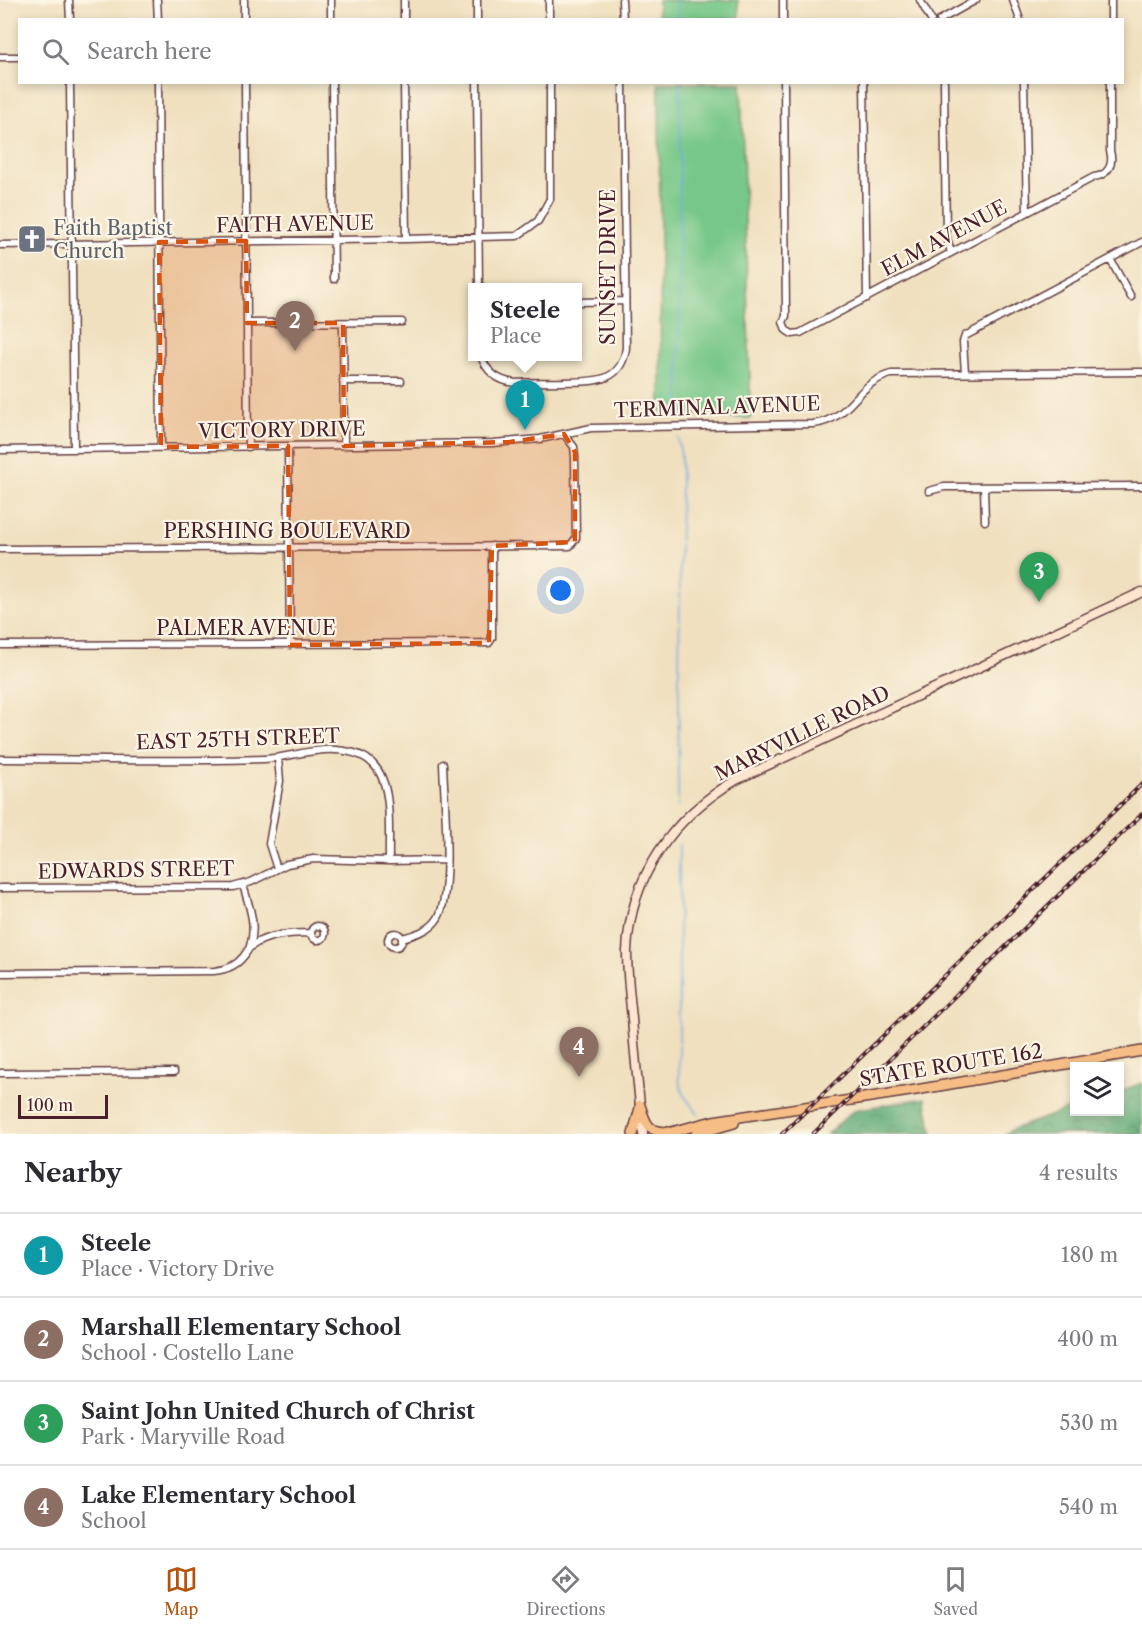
<!DOCTYPE html>
<html lang="en">
<head>
<meta charset="utf-8">
<style>
	body { margin:0; font-family:"Libre Caslon Text",serif; background:#f7f7f7; color:#2b2b33 }
	.controls { position:absolute; right:18px; bottom:18px; display:grid; overflow:hidden; border-radius:0px; box-shadow:0 3px 9px #0003 }
	.controls button { width:54px; height:54px; display:grid; place-items:center; padding:0; border:0; border-bottom:2px solid #e1e1e2; background:#fff; color:#2b2b33; font:30px sans-serif }
	.scale { position:absolute; left:18px; bottom:15px; width:90px; box-sizing:border-box; padding-left:6px; border:3px solid #4a1f2b; border-top:0; font-size:16px; line-height:21px; white-space:nowrap; color:#4a1f2b; -webkit-text-stroke:4px #fcf5e5; paint-order:stroke }
	.you { position:absolute; left:561px; top:591px; width:21px; height:21px; margin:-15px; border:4px solid #fff; border-radius:50%; background:#1a73e8; box-shadow:0 0 0 9px #1a73e833 }
	.badge { display:grid; place-items:center; width:39px; height:39px; border-radius:50%; background:#b45309; color:#fff; font-size:20px; font-weight:700 }
	.pin { position:absolute; translate:-50% -50px; filter:drop-shadow(0 2px 3px #0008) }
	.pin::after { content:''; position:absolute; top:32px; width:21px; height:18px; background:inherit; clip-path:polygon(0 0,100% 0,50% 100%) }
	.popup { position:absolute; left:468px; top:283px; width:114px; height:78px; box-sizing:border-box; display:grid; place-content:center; border-radius:0px; background:#fff; filter:drop-shadow(0 2px 4px #0005); font-size:20px; white-space:nowrap; color:#7c7c81 }
	.popup b { font-size:22px; color:#2b2b33 }
	.popup::after { content:''; position:absolute; left:50%; top:100%; margin-left:-12px; border:12px solid transparent; border-top-color:#fff }
	.list { margin:0; padding:0; list-style:none }
	h2 { display:flex; justify-content:space-between; align-items:center; height:78px; margin:0; padding:0 24px; font-size:26px }
	h2 small { font-size:20px; font-weight:400; color:#7c7c81 }
	.list li { display:grid; grid-template-columns:39px 1fr auto; gap:18px; align-items:center; box-sizing:border-box; height:84px; padding:0 24px; border-top:2px solid #e1e1e2 }
	.list b { display:block; font-size:22px; white-space:nowrap }
	.list p { margin:0; font-size:20px; white-space:nowrap; color:#7c7c81 }
	.list em { font-size:20px; font-style:normal; color:#7c7c81 }
	.icon { flex:none; width:33px; height:33px; fill:none; stroke:currentColor; stroke-width:2; stroke-linecap:round; stroke-linejoin:round }
	.map { position:relative; flex:none; width:1142px; height:1134px; overflow:hidden }
	.search { position:absolute; background:#fff; box-shadow:0 3px 9px #0003; left:18px; right:18px; top:18px; height:66px; display:flex; align-items:center; gap:15px; box-sizing:border-box; padding:0 21px; border-radius:0px; color:#7c7c81; font-size:22px }
	.sheet { height:414px; background:#fff }
	nav { display:flex; justify-content:space-around; align-items:center; box-sizing:border-box; height:84px; border-top:2px solid #e1e1e2; background:#fff; font-size:16px; color:#7c7c81 }
	nav a { display:grid; justify-items:center; gap:3px }
	nav .on { color:#b45309 }
	.map>svg:first-child { display:block }
	.grass { fill:#77c788; stroke:#60735a; stroke-width:1.5 }
	.forest { fill:url(#forest-crowns); stroke:#566650; stroke-width:1.5 }
	.lines { fill:none; stroke-linecap:round; stroke-linejoin:round }
	.stream { stroke:#6ba9dd; stroke-width:1.5 }
	.minor-casing { stroke:#633c41; stroke-width:9 }
	.secondary-casing { stroke:#633c41; stroke-width:11 }
	.primary-casing { stroke:#633c41; stroke-width:12 }
	.minor { stroke:#fff; stroke-width:6 }
	.secondary { stroke:#fbe5cf; stroke-width:8 }
	.primary { stroke:#f6be86; stroke-width:9 }
	.rail-casing { stroke:#4a1f2b; stroke-width:4 }
	.rail { stroke:#fcf5e5; stroke-width:1.5; stroke-dasharray:4.5; stroke-linecap:butt }
	.marked { fill:#d8530f; fill-opacity:0.2; stroke:#d8530f; stroke-width:4.5; stroke-dasharray:12 8; stroke-linejoin:round }
	.labels { text-anchor:middle; dominant-baseline:central; stroke-width:4.5; stroke-linejoin:round; paint-order:stroke }
	.street-label { font-size:20px; fill:#4a1f2b; stroke:#fcf5e5 }
	.worship-label { font-size:20px; fill:#5b616d; stroke:#fcf5e5; text-anchor:start }
</style>
</head>
<body>
<div class="map">
<svg width="1142" height="1134" viewBox="0 0 1142 1134">
	<defs>
		<pattern id="forest-crowns" width="20" height="18" patternUnits="userSpaceOnUse" patternTransform="scale(1.5)"><rect width="20" height="18" fill="#61ac74"/><path d="M2 6a3 3 0 1 1 6 0M12 15a3 3 0 1 1 6 0" fill="none" stroke="#528b5f"/></pattern>
	</defs>
	<rect width="100%" height="100%" fill="#fcf5e5"/>
	<filter id="ink" filterUnits="userSpaceOnUse"><feTurbulence type="fractalNoise" baseFrequency=".0167" numOctaves="2"/><feDisplacementMap in="SourceGraphic" scale="12" xChannelSelector="R" yChannelSelector="G"/><feConvolveMatrix kernelMatrix="1 2 1 2 8 2 1 2 1" color-interpolation-filters="sRGB"/></filter>
	<filter id="wash" filterUnits="userSpaceOnUse"><feTurbulence type="fractalNoise" baseFrequency=".008" numOctaves="4" result="noise"/><feDisplacementMap in="SourceGraphic" scale="24" xChannelSelector="R" yChannelSelector="G"/><feGaussianBlur stdDeviation="1.35" result="paint"/><feColorMatrix in="noise" values="0 0 0 0 0 0 0 0 0 0 0 0 0 0 0 0 0 1.4 0 .05"/><feComposite in="paint" operator="in"/></filter>
	<g filter="url(#wash)">
		<rect width="100%" height="100%" fill="#f0e0bf"/>
		<path class="grass" d="M 658,0 L 738,0 L 739,19 L 658,19 Z
			M 659,83 L 741,83 L 751,419 L 661,411 Z"/>
		<path class="forest" d="M 1142,1083 L 1142,1134 L 1005,1134 L 1011,1130 L 1074,1107 L 1074,1112 L 1120,1112 L 1120,1091 Z
			M 925,1098 L 933,1134 L 827,1134 L 854,1110 Z"/>
		<g class="lines">
			<path class="stream" d="M 677,0 L 678,20
				M 679,416 L 680,82
				M 678,807 L 681,456 L 678,438
				M 679,844 L 679,1081 L 685,1097 L 698,1114"/>
		</g>
	</g>
	<g filter="url(#ink)">
		<g class="lines">
			<g class="minor-casing">
				<path id="minor" d="M 69,0 L 70,20
					M 157,0 L 158,20
					M 244,0 L 244,20
					M 331,0 L 331,20
					M 404,0 L 404,20
					M 477,0 L 477,20
					M 549,0 L 549,20
					M 622,0 L 623,20
					M 783,0 L 783,20
					M 920,0 L 931,20
					M 1013,0 L 1020,20
					M 1111,0 L 1111,20
					M 940,20 L 976,0
					M 0,57 L 20,57
					M 70,82 L 74,448
					M 158,82 L 161,447
					M 245,82 L 248,447
					M 332,82 L 334,279
					M 404,82 L 406,239
					M 477,82 L 479,288
					M 784,82 L 786,316 L 783,322 L 786,330 L 792,334 L 800,333 L 1094,177 C 1108,175 1114,165 1110,151 L 1110,82
					M 864,82 L 867,298
					M 944,82 L 946,235 L 951,253
					M 1024,82 L 1027,212
					M 0,245 L 406,239 L 517,236 L 538,221 L 550,199 L 550,82
					M 1110,259 L 1131,297
					M 578,302 L 625,301
					M 247,323 L 402,322
					M 343,323 L 344,446
					M 481,356 C 487,373 498,381 515,383 C 531,382 547,382 563,382 C 591,381 621,385 626,348 L 623,82
					M 965,373 L 963,342 L 965,336 L 1142,242
					M 343,381 L 401,381
					M 288,446 L 290,645
					M 0,450 L 493,443 L 540,439 L 591,428 L 813,424 C 853,419 854,384 891,374 L 1142,372
					M 984,487 L 985,521
					M 929,491 L 944,487 L 1142,486
					M 0,549 L 570,546 L 576,538 L 575,458 L 574,447 L 564,434
					M 0,645 L 489,643 L 492,638 L 492,546
					M 0,759 C 88,759 176,762 264,759 C 288,758 312,748 336,750 C 350,751 364,754 373,764 C 394,785 388,833 389,861
					M 277,869 L 269,844 L 280,781 L 278,758
					M 243,885 C 249,906 257,925 250,946
					M 0,888 L 233,887 L 251,882 L 287,864 L 313,859 L 389,861 L 446,860
					M311 933a7 7 0 1 1 14 0a7 7 0 1 1-14 0Z
					M388 940a7 7 0 1 1 14 0a7 7 0 1 1-14 0Z
					M 402,938 C 416,934 430,931 438,918 C 453,893 444,797 443,764
					M 0,973 L 214,971 C 225,970 236,966 243,957 C 246,954 248,948 252,946 C 267,934 293,933 311,933
					M 0,1073 L 174,1072"/>
			</g>
			<g class="secondary-casing">
				<path id="secondary" d="M 643,1134 C 639,1096 635,1058 632,1019 C 630,997 627,974 627,951 C 630,876 673,817 736,780 L 1142,592"/>
			</g>
			<g class="primary-casing">
				<path id="primary" d="M 640,1105 C 646,1124 647,1132 669,1132
					M 633,1134 L 640,1108
					M 664,1134 L 713,1121 L 910,1091 L 1142,1051
					M 696,1134 L 734,1123"/>
			</g>
			<use href="#minor" class="minor"/>
			<use href="#secondary" class="secondary"/>
			<use href="#primary" class="primary"/>
			<g class="rail-casing">
				<path id="rail" d="M 782,1134 L 1142,784
					M 813,1134 L 1142,814"/>
			</g>
			<use href="#rail" class="rail"/>
		</g>
	</g>
	<path class="marked" d="M 246,241 L 247,323 L 343,323 L 344,446 L 510,442 L 564,434 L 575,452 L 575,542 L 492,546 L 489,643 L 290,645 L 288,446 L 161,447 L 159,242 Z"/>
	<defs>
		<g id="church-square" transform="scale(1.5)"><rect x="-9" y="-9" width="18" height="18" rx="4" fill="#6b7280" stroke="#fcf5e5"/><path d="M-1.2-6h2.4v3.5h3.3v2.4h-3.3V6h-2.4V-.1h-3.3v-2.4h3.3Z" fill="#fff"/></g>
	</defs>
	<g fill-rule="evenodd">
		<use href="#church-square" x="32" y="239"/>
	</g>
	<g class="labels">
		<g class="street-label">
			<text transform="translate(295 224) rotate(-1)">FAITH AVENUE</text>
			<text transform="translate(944 238) rotate(-28)">ELM AVENUE</text>
			<text transform="translate(608 267) rotate(-90)">SUNSET DRIVE</text>
			<text transform="translate(717 407) rotate(-2)">TERMINAL AVENUE</text>
			<text transform="translate(282 430) rotate(-1)">VICTORY DRIVE</text>
			<text x="287" y="531">PERSHING BOULEVARD</text>
			<text x="246" y="628">PALMER AVENUE</text>
			<text transform="translate(802 733) rotate(-26)">MARYVILLE ROAD</text>
			<text transform="translate(238 739) rotate(-2)">EAST 25TH STREET</text>
			<text transform="translate(136 870) rotate(-1)">EDWARDS STREET</text>
			<text transform="translate(951 1065) rotate(-9)">STATE ROUTE 162</text>
		</g>
		<g class="worship-label">
			<text x="53" y="228">Faith Baptist<tspan x="53" dy="23">Church</tspan></text>
		</g>
	</g>
</svg>
<div class="controls">
<button><svg class="icon" aria-label="layers" viewBox="0 0 24 24"><path d="M12 4l9 5-9 5-9-5zM3 14l9 5 9-5"/></svg></button>
</div>
<div class="scale">100 m</div>
<div class="you"></div>
<div class="pin badge" style="left:525px;top:430px;background:#0f9aa8">1</div>
<div class="popup"><b>Steele</b>Place</div>
<div class="pin badge" style="left:295px;top:351px;background:#8d6e63">2</div>
<div class="pin badge" style="left:1039px;top:602px;background:#2e9e5b">3</div>
<div class="pin badge" style="left:579px;top:1077px;background:#8d6e63">4</div>
<div class="search"><svg class="icon" aria-label="search" viewBox="0 0 24 24"><circle cx="10" cy="10" r="6"/><path d="M15 15l6 6"/></svg>Search here</div>
</div>
<section class="sheet">
<h2>Nearby<small>4 results</small></h2>
<ul class="list">
<li><span class="badge" style="background:#0f9aa8">1</span><div><b>Steele</b><p>Place · Victory Drive</p></div><em>180 m</em></li>
<li><span class="badge" style="background:#8d6e63">2</span><div><b>Marshall Elementary School</b><p>School · Costello Lane</p></div><em>400 m</em></li>
<li><span class="badge" style="background:#2e9e5b">3</span><div><b>Saint John United Church of Christ</b><p>Park · Maryville Road</p></div><em>530 m</em></li>
<li><span class="badge" style="background:#8d6e63">4</span><div><b>Lake Elementary School</b><p>School</p></div><em>540 m</em></li>
</ul>
</section>
<nav>
<a class="on"><svg class="icon" aria-label="map" viewBox="0 0 24 24"><path d="M3 6l6-2 6 2 6-2v14l-6 2-6-2-6 2zM9 4v14M15 6v14"/></svg>Map</a>
<a><svg class="icon" aria-label="directions" viewBox="0 0 24 24"><path d="M12 3l9 9-9 9-9-9zM9 14v-3h6M13 9l2 2-2 2"/></svg>Directions</a>
<a><svg class="icon" aria-label="saved" viewBox="0 0 24 24"><path d="M7 4h10v16l-5-4-5 4z"/></svg>Saved</a>
</nav>
</body>
</html>
